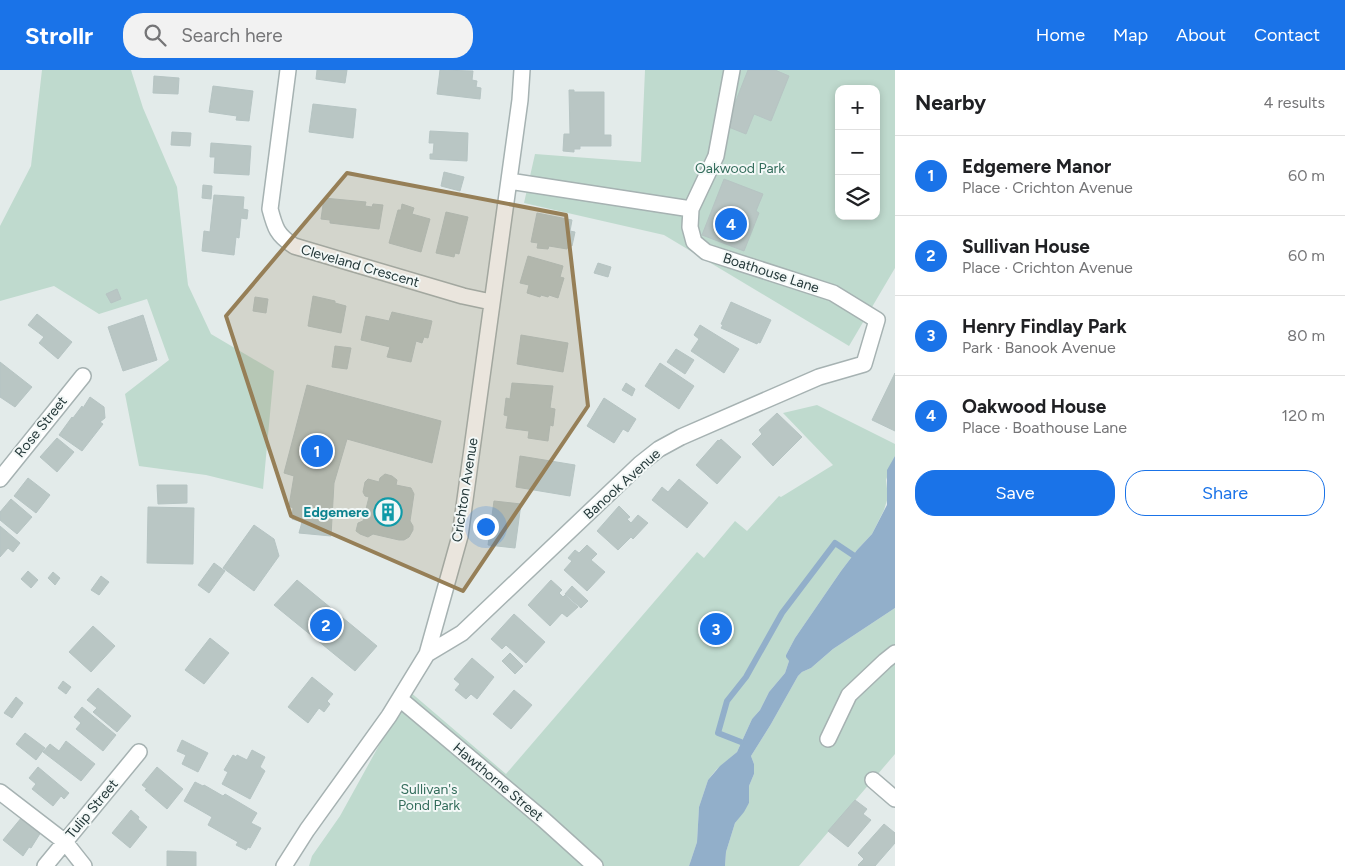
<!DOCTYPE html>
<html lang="en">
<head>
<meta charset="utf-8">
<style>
	body { margin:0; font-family:Figtree,sans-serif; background:#f2f2f2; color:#202124 }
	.controls { position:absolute; right:15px; top:15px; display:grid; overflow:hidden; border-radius:10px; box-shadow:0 2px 8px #0003 }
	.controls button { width:45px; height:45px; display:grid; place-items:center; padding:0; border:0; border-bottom:1px solid #e0e0e0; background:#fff; color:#202124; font:25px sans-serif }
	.you { position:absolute; left:485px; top:456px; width:18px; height:18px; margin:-12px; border:4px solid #fff; border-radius:50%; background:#1a73e8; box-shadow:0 0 0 8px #1a73e833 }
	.badge { display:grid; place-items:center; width:32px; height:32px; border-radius:50%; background:#1a73e8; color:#fff; font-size:16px; font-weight:700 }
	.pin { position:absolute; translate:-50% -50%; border:2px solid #fff; box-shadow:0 1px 5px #0006 }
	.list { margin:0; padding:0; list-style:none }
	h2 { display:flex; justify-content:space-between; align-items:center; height:65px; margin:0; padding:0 20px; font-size:21px }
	h2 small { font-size:16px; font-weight:400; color:#757577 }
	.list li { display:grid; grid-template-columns:32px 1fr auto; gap:15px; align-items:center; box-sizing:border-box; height:80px; padding:0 20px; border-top:1px solid #e0e0e0 }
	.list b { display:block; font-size:19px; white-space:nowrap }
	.list p { margin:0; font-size:16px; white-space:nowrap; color:#757577 }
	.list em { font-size:16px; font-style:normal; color:#757577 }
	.actions { display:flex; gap:10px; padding:15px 20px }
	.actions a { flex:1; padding:11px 0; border:1px solid #1a73e8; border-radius:20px; text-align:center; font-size:18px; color:#1a73e8 }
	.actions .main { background:#1a73e8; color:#fff }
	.icon { flex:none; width:28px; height:28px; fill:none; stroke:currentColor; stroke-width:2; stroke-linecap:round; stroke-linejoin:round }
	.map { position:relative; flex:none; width:895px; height:796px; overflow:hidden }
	header { display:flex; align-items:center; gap:30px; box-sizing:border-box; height:70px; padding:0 25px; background:#1a73e8; color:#fff }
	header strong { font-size:24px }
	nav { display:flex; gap:28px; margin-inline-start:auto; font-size:18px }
	.search { width:350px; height:45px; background:#f2f2f2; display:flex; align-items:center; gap:12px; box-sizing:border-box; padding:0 18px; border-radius:20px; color:#757577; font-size:19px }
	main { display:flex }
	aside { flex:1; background:#fff }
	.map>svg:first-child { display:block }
	.green { fill:#bfdace; fill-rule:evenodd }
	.water { fill:#92afca }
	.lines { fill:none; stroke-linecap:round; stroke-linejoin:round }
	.stream { stroke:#92afca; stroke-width:6 }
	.building { fill:#b9c6c4; stroke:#b6c4c3 }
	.minor-casing { stroke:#a6b2b2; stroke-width:18 }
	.minor { stroke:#fff; stroke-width:15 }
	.marked { fill:#967f57; fill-opacity:0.2; stroke:#967f57; stroke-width:4; stroke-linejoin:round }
	.labels { text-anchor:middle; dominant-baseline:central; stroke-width:4; stroke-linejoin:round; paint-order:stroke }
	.park-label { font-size:14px; fill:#346d5c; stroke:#f3f8f7 }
	.street-label { font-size:14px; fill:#25393a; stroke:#f3f8f7 }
	.culture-label { font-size:14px; font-weight:bold; fill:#0d838f; stroke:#f3f8f7; text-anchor:end }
</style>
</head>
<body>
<header>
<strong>Strollr</strong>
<div class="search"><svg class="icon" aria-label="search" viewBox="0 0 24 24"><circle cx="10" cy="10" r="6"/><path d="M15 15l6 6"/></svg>Search here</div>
<nav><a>Home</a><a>Map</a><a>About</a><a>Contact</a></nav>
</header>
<main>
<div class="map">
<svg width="895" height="796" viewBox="0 0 895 796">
	<rect width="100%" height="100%" fill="#e3ebea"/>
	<path class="green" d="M 42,0 L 131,0 L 143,38 L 177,117 L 188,215 L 211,264 L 274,301 L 263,419 L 206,405 L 139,396 L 125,324 L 169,290 L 147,229 L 99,244 L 54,216 L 0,231 L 0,156 L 31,96 Z
		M 645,0 L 895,0 L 895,198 L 849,276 L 664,165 L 524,133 L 535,84 L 641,92 ZM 839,19 L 876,19 L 876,146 L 839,146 Z
		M 817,335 L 895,374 L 895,386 L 886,410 L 888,427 L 884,440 L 872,464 L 857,480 L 841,501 L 795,568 L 786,585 L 789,591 L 785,603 L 769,622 L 760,640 L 752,649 L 737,682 L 716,700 L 708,710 L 699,737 L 697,772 L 689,796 L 309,796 L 312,786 L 340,746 L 409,621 L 506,704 L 697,482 L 704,488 L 735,451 L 747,461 L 779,426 L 781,427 L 833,395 L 783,343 Z
		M 895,538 L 895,684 L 799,796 L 725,796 L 726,782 L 735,753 L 749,733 L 749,716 L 754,704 L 754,694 L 751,686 L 771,654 L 798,606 L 802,602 L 811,598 L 833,579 Z"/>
	<path class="water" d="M 895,386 L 895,538 L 833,579 L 811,598 L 802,602 L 798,606 L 771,654 L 751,686 L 754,694 L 754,704 L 749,716 L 749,733 L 744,742 L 735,753 L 726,782 L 725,796 L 689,796 L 697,772 L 699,737 L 708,710 L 720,696 L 737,682 L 752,649 L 760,640 L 769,622 L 785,603 L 789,591 L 786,587 L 786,585 L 795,568 L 841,501 L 857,480 L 872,464 L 887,435 L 887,400 Z"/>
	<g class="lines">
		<path class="stream" d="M 741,672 L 718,663 L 727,631 L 746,607 L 782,543 L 835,473 L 853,485"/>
	</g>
	<path class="building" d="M 317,0 L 347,0 L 345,13 L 316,9 Z
		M 440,0 L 473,1 L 472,10 L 477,11 L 476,17 L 481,18 L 480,29 L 437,24 Z
		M 748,0 L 775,0 L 789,6 L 771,51 L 754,44 L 746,64 L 726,56 Z
		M 154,6 L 179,8 L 178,24 L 153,23 Z
		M 213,16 L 253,21 L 249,51 L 236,50 L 237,46 L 209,42 Z
		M 569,20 L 574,20 L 574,22 L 604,22 L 604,65 L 611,65 L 611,76 L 580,76 L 580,79 L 574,79 L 574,82 L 563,81 L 564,64 L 570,64 Z
		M 313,34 L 356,39 L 353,68 L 309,62 Z
		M 430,61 L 468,63 L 467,91 L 430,89 L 430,84 L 433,84 L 434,73 L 429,73 Z
		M 172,62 L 191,63 L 190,76 L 171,75 Z
		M 211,73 L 251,76 L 249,105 L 214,103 L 215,87 L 210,87 Z
		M 444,102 L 464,107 L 460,121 L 441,116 Z
		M 724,109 L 763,124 L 756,141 L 759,143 L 744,181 L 702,165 Z
		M 203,115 L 212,116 L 211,129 L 202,128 Z
		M 214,125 L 244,127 L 243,139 L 248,140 L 247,149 L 241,148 L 239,168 L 236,167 L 234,185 L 202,181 L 204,161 L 210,162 Z
		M 324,128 L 366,132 L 365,136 L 372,137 L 373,134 L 383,135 L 379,159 L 330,153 L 330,150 L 321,149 Z
		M 402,134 L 414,138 L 412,144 L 430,149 L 421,182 L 389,173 L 398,140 L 401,140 Z
		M 446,142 L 468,147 L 459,184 L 455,183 L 454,187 L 436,183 Z
		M 537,143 L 572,150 L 570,161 L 575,162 L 572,176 L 568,176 L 567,179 L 549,176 L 548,179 L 537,178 L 538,173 L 531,172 Z
		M 528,186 L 563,196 L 560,207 L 564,208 L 558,228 L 549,225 L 548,227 L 541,225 L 540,227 L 527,223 L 529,215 L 520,213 Z
		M 598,193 L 611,197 L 608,207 L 594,203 Z
		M 117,219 L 121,229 L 111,233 L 106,224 Z
		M 313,226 L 335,231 L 335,233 L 346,236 L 341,263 L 308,256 Z
		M 255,227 L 268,229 L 266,243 L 253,241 Z
		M 731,232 L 771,250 L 760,273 L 758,272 L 757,274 L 721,258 L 723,255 L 721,254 Z
		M 392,242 L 432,251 L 428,268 L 424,267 L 422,273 L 416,271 L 411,292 L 387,287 L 390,277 L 361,270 L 366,246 L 389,251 Z
		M 37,244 L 72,272 L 58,289 L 39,273 L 44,267 L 28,255 Z
		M 143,245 L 157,290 L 123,301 L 108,257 Z
		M 700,255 L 739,279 L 724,303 L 691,281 L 699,269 L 694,265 Z
		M 521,265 L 568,273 L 563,302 L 517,294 Z
		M 335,276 L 351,278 L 347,299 L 332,297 Z
		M 676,279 L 694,290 L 685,304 L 667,292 Z
		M 0,292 L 32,317 L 15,337 L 0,327 Z
		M 660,293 L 694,316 L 679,339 L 645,316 Z
		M 895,303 L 895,361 L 872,350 Z
		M 512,313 L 553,316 L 550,338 L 555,339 L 553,356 L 550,355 L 548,371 L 528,368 L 529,361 L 506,358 L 508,346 L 504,345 L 506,328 L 510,329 Z
		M 626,313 L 635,319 L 632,326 L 622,320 Z
		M 307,315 L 441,351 L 432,393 L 347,369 L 334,413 L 331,466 L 299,463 L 302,452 L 292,449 L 293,438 L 289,436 L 294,406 L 284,403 Z
		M 90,327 L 104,337 L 105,348 L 100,352 L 103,354 L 82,381 L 59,365 L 72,347 L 73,348 L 82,336 L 83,338 Z
		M 604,328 L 636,349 L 628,362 L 623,359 L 614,373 L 587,356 Z
		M 777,343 L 802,367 L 773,396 L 752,374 L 762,364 L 759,360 Z
		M 57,368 L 74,382 L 57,402 L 40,387 Z
		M 721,369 L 741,387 L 717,414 L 696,395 L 718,370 L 719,371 Z
		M 520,386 L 575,395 L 570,426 L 516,417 Z
		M 385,404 L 392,406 L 397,410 L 396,415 L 411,418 L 414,424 L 410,451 L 413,456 L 413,460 L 409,467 L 404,470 L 399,470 L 373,464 L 368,467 L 360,464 L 356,461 L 358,453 L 363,451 L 369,427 L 365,426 L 363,422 L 365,412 L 368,409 L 379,412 L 380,408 Z
		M 28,408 L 50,425 L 36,443 L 14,426 Z
		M 679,409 L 708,433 L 687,458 L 652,430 L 662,417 L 668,422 Z
		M 157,415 L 187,415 L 187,433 L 158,434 Z
		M 11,429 L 32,447 L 17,464 L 0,450 L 0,442 Z
		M 494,431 L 521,434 L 515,478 L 488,475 Z
		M 619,436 L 630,447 L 627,449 L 631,453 L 638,445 L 648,453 L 633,469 L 631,467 L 618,480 L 597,461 Z
		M 148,437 L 194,438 L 193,494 L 147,493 Z
		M 254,455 L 274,469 L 279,486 L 254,521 L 223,498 Z
		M 0,456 L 20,473 L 13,482 L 8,478 L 0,487 Z
		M 587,475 L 597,484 L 591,490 L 605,502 L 587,521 L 564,500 L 572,491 L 568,488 L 575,480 L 579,483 Z
		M 214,493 L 225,501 L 209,523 L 198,515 Z
		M 28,501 L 38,510 L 31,518 L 21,509 Z
		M 53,502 L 60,508 L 55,515 L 48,508 Z
		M 101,506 L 109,512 L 99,525 L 91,520 Z
		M 297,510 L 377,576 L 355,601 L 274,535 Z
		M 551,510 L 562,520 L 559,523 L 563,527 L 565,525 L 578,537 L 567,547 L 562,543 L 550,556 L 528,535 Z
		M 572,516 L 588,531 L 581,538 L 565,524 Z
		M 514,544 L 545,572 L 526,593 L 506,575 L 502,579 L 491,569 Z
		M 93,556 L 115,576 L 91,602 L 69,582 Z
		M 210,568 L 229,583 L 204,614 L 185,600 Z
		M 510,583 L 523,596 L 515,604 L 502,591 Z
		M 472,588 L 494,607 L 477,629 L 471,624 L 466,629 L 455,620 L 460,614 L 454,609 Z
		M 312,607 L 333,624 L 327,631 L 330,634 L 324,642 L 319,638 L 308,653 L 288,637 Z
		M 63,611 L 71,617 L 66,624 L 58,618 Z
		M 98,618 L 131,646 L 117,662 L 93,642 L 97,638 L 87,630 Z
		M 514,620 L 532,635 L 511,659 L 493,644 Z
		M 16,627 L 23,633 L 12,648 L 4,643 Z
		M 82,637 L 116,665 L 103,681 L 76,659 L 81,653 L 74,647 Z
		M 25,663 L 45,678 L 36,690 L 16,674 Z
		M 182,670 L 208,683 L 198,702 L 182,694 L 186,685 L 177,681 Z
		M 66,671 L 95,694 L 81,711 L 43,682 L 50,674 L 59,681 Z
		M 252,680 L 265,687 L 260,697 L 265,701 L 250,729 L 222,714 L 228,702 L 224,700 L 233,685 L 236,687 L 237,685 L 247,690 Z
		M 38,697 L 69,723 L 64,729 L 61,726 L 53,736 L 32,719 L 36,714 L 29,708 Z
		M 157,697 L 183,719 L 167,739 L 145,720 L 147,719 L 142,715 Z
		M 195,712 L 203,716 L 204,715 L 223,726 L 225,724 L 257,743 L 251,753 L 261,758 L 250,778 L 248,777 L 246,780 L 236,775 L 238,772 L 208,755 L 212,747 L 184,731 Z
		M 855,730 L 867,739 L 863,744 L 871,750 L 848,777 L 828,761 Z
		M 131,740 L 139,747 L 138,749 L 147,757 L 130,778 L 112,763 Z
		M 22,747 L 41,762 L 31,778 L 29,777 L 23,786 L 3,770 Z
		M 884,754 L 895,763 L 895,773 L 875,796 L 859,796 L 858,795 L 864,789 L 858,783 Z
		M 167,781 L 196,782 L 196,796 L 167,796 Z"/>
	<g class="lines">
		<g class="minor-casing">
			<path id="minor" d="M 288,0 L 270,139 C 275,158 277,165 294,176 L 463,226 L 491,232
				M 509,111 L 691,139
				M 0,409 L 83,306
				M 427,584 L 462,563 L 640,394 L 659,379 L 681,367 L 819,307 L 864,294 L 877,250 L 833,223 L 706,182 L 694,172 L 690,157 L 691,139 L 716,86 L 732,0
				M 400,629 L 544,750 L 595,796
				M 828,669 L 849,625 L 885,591 L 895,583
				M 873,710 L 895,729
				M 0,722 L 65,772 L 84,796
				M 45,796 L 139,682
				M 284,796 L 307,760 L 389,646 L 427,584 L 460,466 L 520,30 L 522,0"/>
		</g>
		<use href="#minor" class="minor"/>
	</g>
	<path class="marked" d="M 347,103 L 566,145 L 588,336 L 463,521 L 291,446 L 226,246 Z"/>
	<defs>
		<g id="building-ring" transform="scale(1.4375)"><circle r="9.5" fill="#f3f8f7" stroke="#0f9aa8" stroke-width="1.5"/><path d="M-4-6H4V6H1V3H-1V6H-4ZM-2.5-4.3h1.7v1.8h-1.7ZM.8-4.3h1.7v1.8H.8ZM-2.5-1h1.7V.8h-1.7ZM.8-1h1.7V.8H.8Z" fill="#0f9aa8"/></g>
	</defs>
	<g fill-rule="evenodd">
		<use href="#building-ring" x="388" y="442"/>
	</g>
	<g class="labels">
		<g class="park-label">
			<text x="740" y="98">Oakwood Park</text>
			<text x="429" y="719">Sullivan's<tspan x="429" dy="16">Pond Park</tspan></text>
		</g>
		<g class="street-label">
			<text transform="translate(360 196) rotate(16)">Cleveland Crescent</text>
			<text transform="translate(771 203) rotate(18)">Boathouse Lane</text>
			<text transform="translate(41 357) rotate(-51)">Rose Street</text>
			<text transform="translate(622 414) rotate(-42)">Banook Avenue</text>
			<text transform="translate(465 420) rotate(-81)">Crichton Avenue</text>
			<text transform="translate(498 712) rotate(40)">Hawthorne Street</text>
			<text transform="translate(92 739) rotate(-50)">Tulip Street</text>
		</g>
		<g class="culture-label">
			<text x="369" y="442">Edgemere</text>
		</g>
	</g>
</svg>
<div class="controls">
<button>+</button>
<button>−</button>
<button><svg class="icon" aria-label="layers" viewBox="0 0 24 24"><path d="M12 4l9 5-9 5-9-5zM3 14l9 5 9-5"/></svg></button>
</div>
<div class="you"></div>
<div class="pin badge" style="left:317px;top:381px">1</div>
<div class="pin badge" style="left:326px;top:555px">2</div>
<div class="pin badge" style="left:716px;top:559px">3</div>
<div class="pin badge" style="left:731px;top:154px">4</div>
</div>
<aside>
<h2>Nearby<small>4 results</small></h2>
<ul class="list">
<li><span class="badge">1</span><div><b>Edgemere Manor</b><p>Place · Crichton Avenue</p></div><em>60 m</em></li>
<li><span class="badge">2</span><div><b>Sullivan House</b><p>Place · Crichton Avenue</p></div><em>60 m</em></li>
<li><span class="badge">3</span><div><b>Henry Findlay Park</b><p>Park · Banook Avenue</p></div><em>80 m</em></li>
<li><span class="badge">4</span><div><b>Oakwood House</b><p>Place · Boathouse Lane</p></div><em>120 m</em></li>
</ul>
<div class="actions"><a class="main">Save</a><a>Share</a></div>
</aside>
</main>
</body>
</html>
